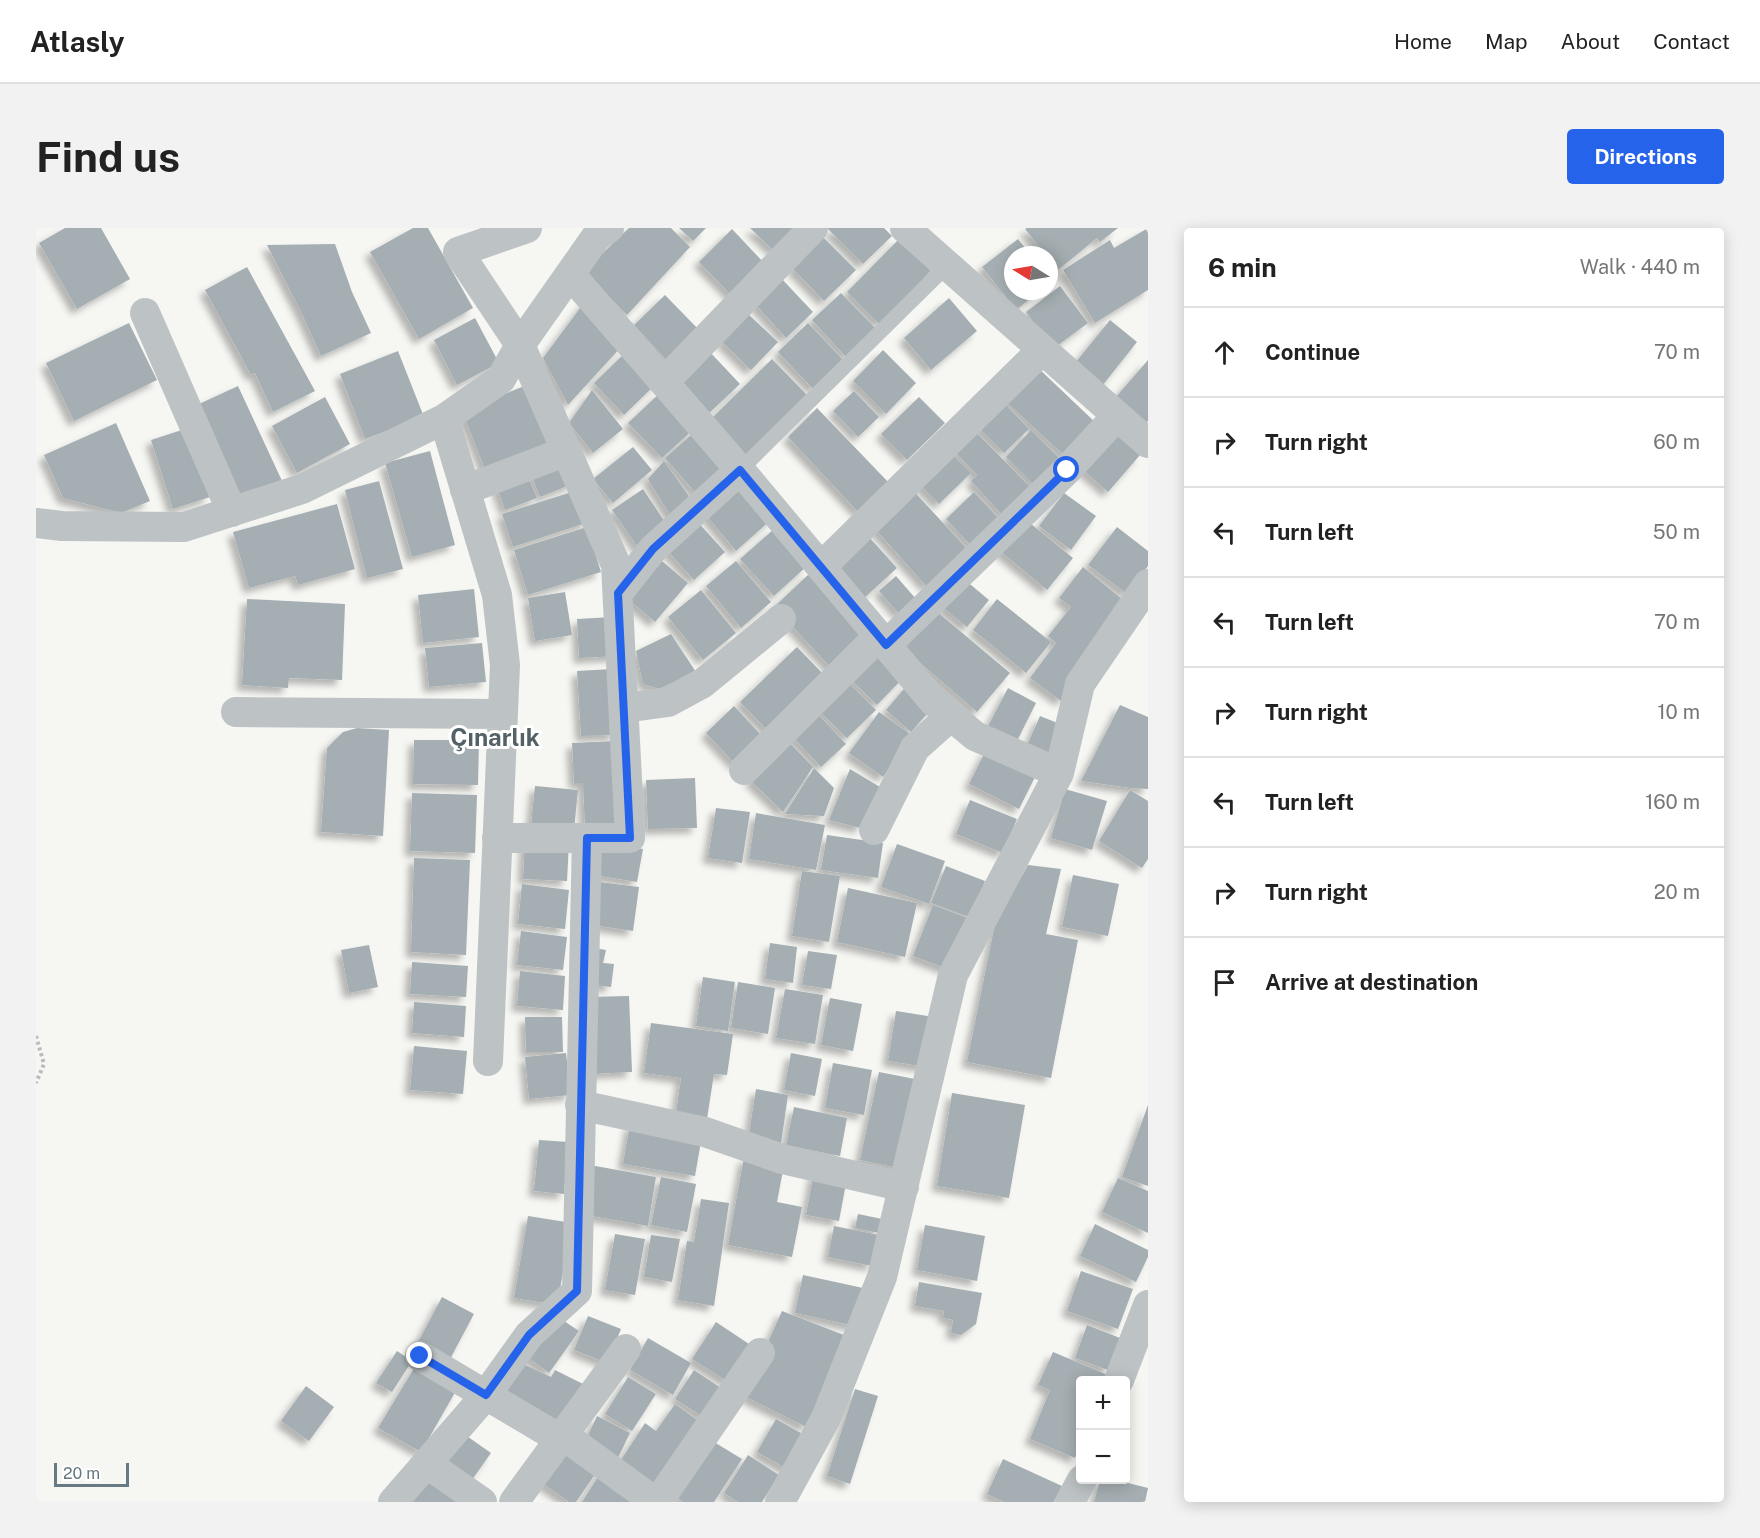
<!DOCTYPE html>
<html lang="en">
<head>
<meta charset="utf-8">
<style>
	body { margin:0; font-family:"Public Sans",sans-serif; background:#f2f2f2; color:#222 }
	.controls { position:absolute; right:18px; bottom:18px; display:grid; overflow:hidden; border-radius:6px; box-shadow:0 3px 15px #0003 }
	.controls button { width:54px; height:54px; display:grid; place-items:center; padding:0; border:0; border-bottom:2px solid #e0e0e0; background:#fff; color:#222; font:30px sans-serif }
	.compass { position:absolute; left:968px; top:18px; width:54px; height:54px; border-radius:50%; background:#fff; box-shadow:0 3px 15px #0003; rotate:281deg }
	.scale { position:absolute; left:18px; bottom:15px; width:75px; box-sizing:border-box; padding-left:6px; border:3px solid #677982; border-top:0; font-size:16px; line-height:21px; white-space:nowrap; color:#677982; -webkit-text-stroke:4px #fff; paint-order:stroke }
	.stop { position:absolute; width:18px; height:18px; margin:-14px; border:4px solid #2563eb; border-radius:50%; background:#fff }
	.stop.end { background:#2563eb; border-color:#fff; box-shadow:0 2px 6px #0008 }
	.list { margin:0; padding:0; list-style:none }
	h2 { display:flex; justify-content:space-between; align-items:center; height:78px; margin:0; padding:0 24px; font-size:26px }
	h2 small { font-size:20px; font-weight:400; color:#767676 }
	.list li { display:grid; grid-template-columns:39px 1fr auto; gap:18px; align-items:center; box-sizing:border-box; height:90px; padding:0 24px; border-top:2px solid #e0e0e0 }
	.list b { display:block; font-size:22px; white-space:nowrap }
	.list em { font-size:20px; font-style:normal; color:#767676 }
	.icon { flex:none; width:33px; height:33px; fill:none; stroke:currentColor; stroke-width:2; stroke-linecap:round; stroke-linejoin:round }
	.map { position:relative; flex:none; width:1112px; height:1274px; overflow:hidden; border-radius:6px }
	header { display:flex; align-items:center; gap:36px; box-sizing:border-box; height:84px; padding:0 30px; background:#fff; border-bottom:2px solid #e0e0e0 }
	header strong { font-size:28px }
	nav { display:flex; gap:33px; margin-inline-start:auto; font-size:21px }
	.intro { display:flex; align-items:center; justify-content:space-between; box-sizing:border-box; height:144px; padding:0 36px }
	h1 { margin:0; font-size:42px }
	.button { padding:15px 27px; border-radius:6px; background:#2563eb; color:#fff; font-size:21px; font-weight:700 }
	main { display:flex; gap:36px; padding:0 36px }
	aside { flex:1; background:#fff; border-radius:6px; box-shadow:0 3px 15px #0003 }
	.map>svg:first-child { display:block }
	.building { fill:#a5aeb2; filter:url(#shadow) }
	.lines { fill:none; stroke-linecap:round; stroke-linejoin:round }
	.path { stroke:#b9bcbe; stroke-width:4; stroke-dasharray:3 3; stroke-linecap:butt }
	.service { stroke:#bdc2c4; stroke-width:15 }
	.minor { stroke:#bdc2c4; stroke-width:30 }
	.route { stroke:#2563eb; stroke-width:8 }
	.labels { text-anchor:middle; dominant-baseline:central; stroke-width:6; stroke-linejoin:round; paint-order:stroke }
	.district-label { font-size:24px; font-weight:bold; fill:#546167; stroke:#fff }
</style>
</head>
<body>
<header>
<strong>Atlasly</strong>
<nav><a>Home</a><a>Map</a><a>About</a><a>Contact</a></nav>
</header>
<div class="intro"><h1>Find us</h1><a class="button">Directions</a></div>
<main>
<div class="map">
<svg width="1112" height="1274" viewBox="0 0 1112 1274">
	<defs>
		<filter id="shadow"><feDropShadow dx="-5.5" dy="5.5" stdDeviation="3" flood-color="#0004"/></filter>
	</defs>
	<rect width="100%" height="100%" fill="#f6f6f3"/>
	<path class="building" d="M 29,0 L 65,0 L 94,51 L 41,81 L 3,15 Z
		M 377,0 L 392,0 L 437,80 L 383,111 L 334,24 Z
		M 593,0 L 635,0 L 654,19 L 591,87 L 548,43 Z
		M 643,0 L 670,0 L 657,13 Z
		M 714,0 L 762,0 L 739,24 Z
		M 791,0 L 848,0 L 856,8 L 827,36 Z
		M 991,0 L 1082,0 L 1064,14 L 1061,10 L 1022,42 L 1013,31 L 1013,27 L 1010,27 L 989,1 Z
		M 1112,0 L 1112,62 L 1059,95 L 1027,42 L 1074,12 L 1078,20 Z
		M 696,1 L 730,37 L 697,69 L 663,34 Z
		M 787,9 L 820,42 L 788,73 L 756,40 Z
		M 863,11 L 895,43 L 843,96 L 811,64 Z
		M 982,11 L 995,27 L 977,27 L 977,63 L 1004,63 L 980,82 L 946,39 Z
		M 299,16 L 316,64 L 335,105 L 285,128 L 266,86 L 231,17 Z
		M 211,39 L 279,163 L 237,184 L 219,145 L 215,147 L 169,62 Z
		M 745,50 L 777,84 L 750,110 L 718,75 Z
		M 1024,58 L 1052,95 L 1017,121 L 990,84 Z
		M 805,65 L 840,101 L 810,129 L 776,92 Z
		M 629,67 L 665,104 L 633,135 L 598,97 Z
		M 913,70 L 941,103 L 895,142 L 868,110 Z
		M 550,72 L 586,118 L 532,177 L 507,130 Z
		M 711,85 L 742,114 L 715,142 L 685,113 Z
		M 439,90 L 463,135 L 421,157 L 398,112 Z
		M 1074,92 L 1101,114 L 1066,158 L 1039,135 Z
		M 93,95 L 121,152 L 38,193 L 10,135 Z
		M 772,95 L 808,133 L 777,161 L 742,124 Z
		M 592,122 L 622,154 L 588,187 L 558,155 Z
		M 672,122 L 704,156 L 671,187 L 639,153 Z
		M 847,122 L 880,155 L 850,186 L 817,153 Z
		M 362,123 L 388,189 L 329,211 L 304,146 Z
		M 736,131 L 774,170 L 711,230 L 674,192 Z
		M 1112,132 L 1112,193 L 1109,196 L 1079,170 Z
		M 999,137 L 1061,196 L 1031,230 L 967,171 Z
		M 491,157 L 516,223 L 452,249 L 426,183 Z
		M 202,158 L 247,255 L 206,274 L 161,177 Z
		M 556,162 L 587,201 L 557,225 L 533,195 Z
		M 818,163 L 843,189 L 822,209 L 797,183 Z
		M 625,164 L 659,200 L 626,230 L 592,195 Z
		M 289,169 L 314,216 L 261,245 L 236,198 Z
		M 883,169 L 909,195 L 871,232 L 845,206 Z
		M 966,173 L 993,201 L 968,225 L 941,198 Z
		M 781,180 L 854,256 L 823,285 L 752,209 Z
		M 80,195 L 114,273 L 85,285 L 27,270 L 8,227 Z
		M 152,200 L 174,269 L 137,281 L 115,212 Z
		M 662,201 L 697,241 L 664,270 L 629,230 Z
		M 938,202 L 997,262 L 968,289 L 935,253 L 941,247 L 918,223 Z
		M 995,202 L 1027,234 L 1001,260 L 970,229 Z
		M 1077,204 L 1104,227 L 1072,264 L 1045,240 Z
		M 597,219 L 616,242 L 577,275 L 557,251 Z
		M 912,222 L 935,245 L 903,276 L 881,254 Z
		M 394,223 L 419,317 L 376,329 L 349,235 Z
		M 529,229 L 539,255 L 504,269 L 494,243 Z
		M 628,233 L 660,278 L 639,295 L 612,251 Z
		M 491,246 L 501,270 L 469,282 L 460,257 Z
		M 703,249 L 737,290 L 700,323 L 665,281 Z
		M 343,253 L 367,341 L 331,350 L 309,262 Z
		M 873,258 L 932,322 L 891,359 L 833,294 Z
		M 607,261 L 633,300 L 603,321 L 576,282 Z
		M 542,262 L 553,294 L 477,319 L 466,286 Z
		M 938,264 L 965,293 L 936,319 L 910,291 Z
		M 1028,265 L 1060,288 L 1035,322 L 1003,298 Z
		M 301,276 L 319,341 L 262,357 L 259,348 L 213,360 L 197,304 Z
		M 659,291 L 689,324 L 658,352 L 628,319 Z
		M 989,291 L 1037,330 L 1011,362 L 963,322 Z
		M 551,299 L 565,344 L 492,367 L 478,322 Z
		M 1081,299 L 1112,323 L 1112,338 L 1091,366 L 1052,337 Z
		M 738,301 L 771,338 L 738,368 L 704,331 Z
		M 833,309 L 861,340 L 828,370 L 800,341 Z
		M 626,333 L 652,355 L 619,394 L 593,372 Z
		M 700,333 L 735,374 L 705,400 L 670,358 Z
		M 1047,339 L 1092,376 L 1025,473 L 994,450 L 1020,415 L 1012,408 L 1035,379 L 1023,370 Z
		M 774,345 L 832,409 L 797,442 L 738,379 Z
		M 860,348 L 880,371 L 864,387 L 843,363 Z
		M 929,352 L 953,372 L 931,399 L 906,379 Z
		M 438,361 L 443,409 L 387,415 L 382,367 Z
		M 665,362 L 700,405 L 667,432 L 632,389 Z
		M 529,364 L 536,407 L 499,413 L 492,370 Z
		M 211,371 L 309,376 L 306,452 L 253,450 L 252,460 L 206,457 Z
		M 961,371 L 1015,414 L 990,445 L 937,402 Z
		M 899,382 L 974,445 L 941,484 L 866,419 Z
		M 577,389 L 581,428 L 543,430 L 541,391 Z
		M 635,406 L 660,444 L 623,461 L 607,456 L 600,423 Z
		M 446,415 L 450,454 L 393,459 L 389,420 Z
		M 841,415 L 872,445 L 841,477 L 810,447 Z
		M 761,419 L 790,449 L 733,504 L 704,474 Z
		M 576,441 L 580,507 L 545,508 L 541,443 Z
		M 810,452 L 840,482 L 811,510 L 781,481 Z
		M 873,455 L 899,477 L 875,504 L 850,482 Z
		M 972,460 L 1000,475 L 979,517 L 950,502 Z
		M 1084,477 L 1112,489 L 1112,561 L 1095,560 L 1045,553 Z
		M 698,478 L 728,510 L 700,537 L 670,505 Z
		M 780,484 L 810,516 L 785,539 L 755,507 Z
		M 843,484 L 877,508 L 847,549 L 813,525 Z
		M 1004,488 L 1029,498 L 1014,533 L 989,522 Z
		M 321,500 L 353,502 L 347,608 L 285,604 L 291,520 L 307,504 Z
		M 378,512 L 443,512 L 442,557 L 377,556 Z
		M 580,513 L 584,597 L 549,599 L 547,555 L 538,555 L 536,515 Z
		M 753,514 L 777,539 L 747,584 L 714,552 Z
		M 950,522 L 1000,547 L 983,581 L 933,556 Z
		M 778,540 L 798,560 L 788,588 L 749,586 Z
		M 814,541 L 844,559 L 824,600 L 793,592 Z
		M 659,550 L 661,600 L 612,601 L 610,552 Z
		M 499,558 L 542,562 L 538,602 L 495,598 Z
		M 1029,561 L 1071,573 L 1056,622 L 1015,610 Z
		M 1094,562 L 1112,573 L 1112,631 L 1106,640 L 1063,613 Z
		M 376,565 L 441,567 L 439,625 L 374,623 Z
		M 934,572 L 981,591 L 967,625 L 920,606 Z
		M 680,580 L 714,584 L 706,635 L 672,630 Z
		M 720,585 L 789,597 L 780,642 L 713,631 Z
		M 791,607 L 847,615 L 842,650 L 785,642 Z
		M 489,612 L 533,614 L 531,653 L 487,651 Z
		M 563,614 L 607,621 L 601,654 L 558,647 Z
		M 861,616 L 909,633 L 893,676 L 845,659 Z
		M 378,630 L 434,632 L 430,727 L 375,724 Z
		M 992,637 L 1025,641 L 1010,706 L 1042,712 L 1015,850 L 931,834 L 959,696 Z
		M 910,638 L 949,653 L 936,690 L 895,675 Z
		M 766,643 L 804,648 L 793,714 L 756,708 Z
		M 1037,647 L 1083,656 L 1072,708 L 1026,699 Z
		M 563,654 L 603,659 L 597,703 L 557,697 Z
		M 486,656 L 533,662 L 529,701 L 482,696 Z
		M 812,660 L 881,675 L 869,729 L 801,714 Z
		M 897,677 L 934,691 L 914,742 L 877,728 Z
		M 485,703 L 531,709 L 527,742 L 481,737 Z
		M 734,715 L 761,719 L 757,755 L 729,751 Z
		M 333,717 L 342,759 L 313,765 L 305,722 Z
		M 559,720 L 570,722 L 567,735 L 578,736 L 575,759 L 558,757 Z
		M 772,723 L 801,727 L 795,761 L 766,757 Z
		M 376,734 L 432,738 L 430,769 L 374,766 Z
		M 484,743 L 529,748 L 527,782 L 481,778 Z
		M 667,749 L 699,754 L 692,803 L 660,798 Z
		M 702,754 L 739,760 L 732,806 L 695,800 Z
		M 749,761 L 787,767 L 779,816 L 740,810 Z
		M 593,768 L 596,844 L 554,846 L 551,769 Z
		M 794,770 L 826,776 L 817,823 L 785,817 Z
		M 378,774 L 430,778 L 428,809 L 376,805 Z
		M 860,783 L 898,789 L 891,839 L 852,833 Z
		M 489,789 L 526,789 L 527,824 L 490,824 Z
		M 615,795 L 697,806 L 691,847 L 678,846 L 670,897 L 639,892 L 645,850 L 608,845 Z
		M 378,818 L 431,823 L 427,866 L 374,862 Z
		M 530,825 L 535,867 L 493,871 L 489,829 Z
		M 755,825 L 786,831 L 779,868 L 748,862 Z
		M 797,835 L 836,842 L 828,887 L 789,880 Z
		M 843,844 L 884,852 L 866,941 L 824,932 Z
		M 720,861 L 752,867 L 745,916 L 712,912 Z
		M 916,865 L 989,877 L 973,970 L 901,958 Z
		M 1112,877 L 1112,958 L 1086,949 Z
		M 758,879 L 811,890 L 804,928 L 750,917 Z
		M 594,896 L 666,907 L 659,948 L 587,936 Z
		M 503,912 L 532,914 L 528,966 L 498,963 Z
		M 708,929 L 748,937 L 741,974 L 766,979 L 756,1029 L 692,1017 Z
		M 554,937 L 620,949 L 612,998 L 545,986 Z
		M 778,944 L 811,950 L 803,993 L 770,987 Z
		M 625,949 L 660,956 L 651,1004 L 615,997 Z
		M 1082,950 L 1112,963 L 1112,1005 L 1066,984 Z
		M 665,971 L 693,975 L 678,1078 L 642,1072 L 651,1013 L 658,1014 Z
		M 822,986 L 846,991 L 843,1005 L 819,1000 Z
		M 492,988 L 536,995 L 521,1077 L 478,1070 Z
		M 1059,996 L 1112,1022 L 1112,1029 L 1100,1054 L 1044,1028 Z
		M 889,997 L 949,1008 L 941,1053 L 881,1042 Z
		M 798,998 L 843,1007 L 836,1038 L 792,1029 Z
		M 579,1006 L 609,1011 L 599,1067 L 569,1062 Z
		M 615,1007 L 644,1011 L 636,1054 L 608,1049 Z
		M 1045,1043 L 1097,1061 L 1082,1101 L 1031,1083 Z
		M 767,1047 L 827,1060 L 819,1098 L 759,1085 Z
		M 883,1054 L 946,1065 L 940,1096 L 925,1107 L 915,1105 L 917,1092 L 907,1090 L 908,1083 L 879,1078 Z
		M 406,1069 L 438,1086 L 413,1133 L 381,1116 Z
		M 746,1083 L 813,1109 L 770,1199 L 710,1169 L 724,1132 Z
		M 519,1087 L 543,1103 L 513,1145 L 490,1128 Z
		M 552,1088 L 585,1101 L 571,1135 L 538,1122 Z
		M 680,1094 L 716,1118 L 692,1154 L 656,1131 Z
		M 1051,1097 L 1084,1110 L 1072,1142 L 1039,1130 Z
		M 612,1110 L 655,1135 L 637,1167 L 594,1142 Z
		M 361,1123 L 376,1133 L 356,1164 L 340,1155 Z
		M 1017,1124 L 1072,1147 L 1070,1152 L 1044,1152 L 1044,1216 L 1039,1230 L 994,1211 L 1014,1162 L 1002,1157 Z
		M 483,1134 L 515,1149 L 519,1142 L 551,1158 L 530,1199 L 467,1168 Z
		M 380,1137 L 421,1161 L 385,1224 L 342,1200 Z
		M 658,1142 L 688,1162 L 669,1190 L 639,1171 Z
		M 592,1149 L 620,1166 L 596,1203 L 569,1186 Z
		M 270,1158 L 298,1179 L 273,1213 L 245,1193 Z
		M 819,1161 L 842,1168 L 814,1256 L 791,1248 Z
		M 639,1176 L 667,1196 L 623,1259 L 585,1232 L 609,1195 L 620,1203 Z
		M 561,1188 L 594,1205 L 580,1234 L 547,1218 Z
		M 740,1191 L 772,1209 L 753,1242 L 721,1224 Z
		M 425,1204 L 455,1225 L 433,1256 L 404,1236 Z
		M 678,1214 L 706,1231 L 678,1274 L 647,1274 L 641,1270 Z
		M 530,1215 L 564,1239 L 540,1274 L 533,1274 L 503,1253 Z
		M 712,1227 L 743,1247 L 726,1274 L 702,1274 L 688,1265 Z
		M 967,1231 L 1026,1258 L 1018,1274 L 968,1274 L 951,1266 Z
		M 567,1241 L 603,1274 L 546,1274 Z
		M 396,1243 L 439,1274 L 373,1274 Z
		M 1064,1252 L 1080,1252 L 1112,1260 L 1109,1274 L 1058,1274 Z"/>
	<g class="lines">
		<path class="path" d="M 0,808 L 8,836 L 0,855"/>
		<path class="service" d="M 704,242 L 911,38"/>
		<path class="minor" d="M 869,0 L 1112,215
			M 534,46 L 704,242 L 897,473 L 939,508 L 1023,545
			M 109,85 L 196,284
			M 628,154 L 777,0
			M 408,191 L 461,367 L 469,437 L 452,833
			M 429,262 L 531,223
			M 0,295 L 26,298 L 148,299 L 266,261 L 408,191 L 465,151 L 484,117 L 560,9 L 573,0
			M 785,339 L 1006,122
			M 582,365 L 617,321 L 704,242
			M 850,417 L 1031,242 L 1081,188
			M 588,480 L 632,474 L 667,455 L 745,391
			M 200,484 L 467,486
			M 708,542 L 843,408
			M 838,602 L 879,520 L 915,488
			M 461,610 L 594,610 L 580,337 L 484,117 L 422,24 L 491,0
			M 544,877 L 669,904 L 746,931 L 868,959
			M 384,1128 L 524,1211
			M 1083,1152 L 1112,1077
			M 527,1207 L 619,1274
			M 390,1235 L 446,1274
			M 357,1274 L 450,1167 L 493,1107 L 541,1063 L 551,610
			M 478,1274 L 590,1121
			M 622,1274 L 724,1125
			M 744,1274 L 790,1190 L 846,1049 L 917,747 L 1023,545 L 1044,456 L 1112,356
			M 1034,1274 L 1046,1252"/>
	</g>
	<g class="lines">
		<path class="route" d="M 384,1128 L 450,1167 L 493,1107 L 541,1063 L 551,610 L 594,610 L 582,365 L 617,321 L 704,242 L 850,417 L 1031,242"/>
	</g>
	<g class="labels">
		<g class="district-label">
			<text x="459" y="509">Çınarlık</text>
		</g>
	</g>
</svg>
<div class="controls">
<button>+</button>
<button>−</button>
</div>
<svg class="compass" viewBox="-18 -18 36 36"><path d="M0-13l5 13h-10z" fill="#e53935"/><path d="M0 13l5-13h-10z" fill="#767676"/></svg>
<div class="scale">20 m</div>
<div class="stop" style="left:1031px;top:242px"></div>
<div class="stop end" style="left:384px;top:1128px"></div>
</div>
<aside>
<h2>6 min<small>Walk · 440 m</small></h2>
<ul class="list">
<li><svg class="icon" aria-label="ahead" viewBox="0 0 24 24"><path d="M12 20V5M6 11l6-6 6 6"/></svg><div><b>Continue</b></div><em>70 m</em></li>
<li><svg class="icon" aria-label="right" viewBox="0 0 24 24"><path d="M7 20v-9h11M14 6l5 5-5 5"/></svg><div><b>Turn right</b></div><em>60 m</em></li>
<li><svg class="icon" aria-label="left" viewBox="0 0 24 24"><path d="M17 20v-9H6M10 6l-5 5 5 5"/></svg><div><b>Turn left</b></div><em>50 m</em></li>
<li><svg class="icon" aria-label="left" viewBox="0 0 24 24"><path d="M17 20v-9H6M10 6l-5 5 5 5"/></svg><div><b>Turn left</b></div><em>70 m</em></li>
<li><svg class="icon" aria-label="right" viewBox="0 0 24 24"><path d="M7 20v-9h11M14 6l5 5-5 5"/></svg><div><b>Turn right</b></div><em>10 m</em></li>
<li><svg class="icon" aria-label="left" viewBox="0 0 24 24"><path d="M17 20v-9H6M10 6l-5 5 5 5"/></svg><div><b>Turn left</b></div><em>160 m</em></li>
<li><svg class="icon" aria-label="right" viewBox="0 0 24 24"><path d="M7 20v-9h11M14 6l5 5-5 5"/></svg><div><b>Turn right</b></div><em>20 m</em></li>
<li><svg class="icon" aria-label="arrive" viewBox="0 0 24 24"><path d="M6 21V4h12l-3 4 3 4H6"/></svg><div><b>Arrive at destination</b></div></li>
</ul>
</aside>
</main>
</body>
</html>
